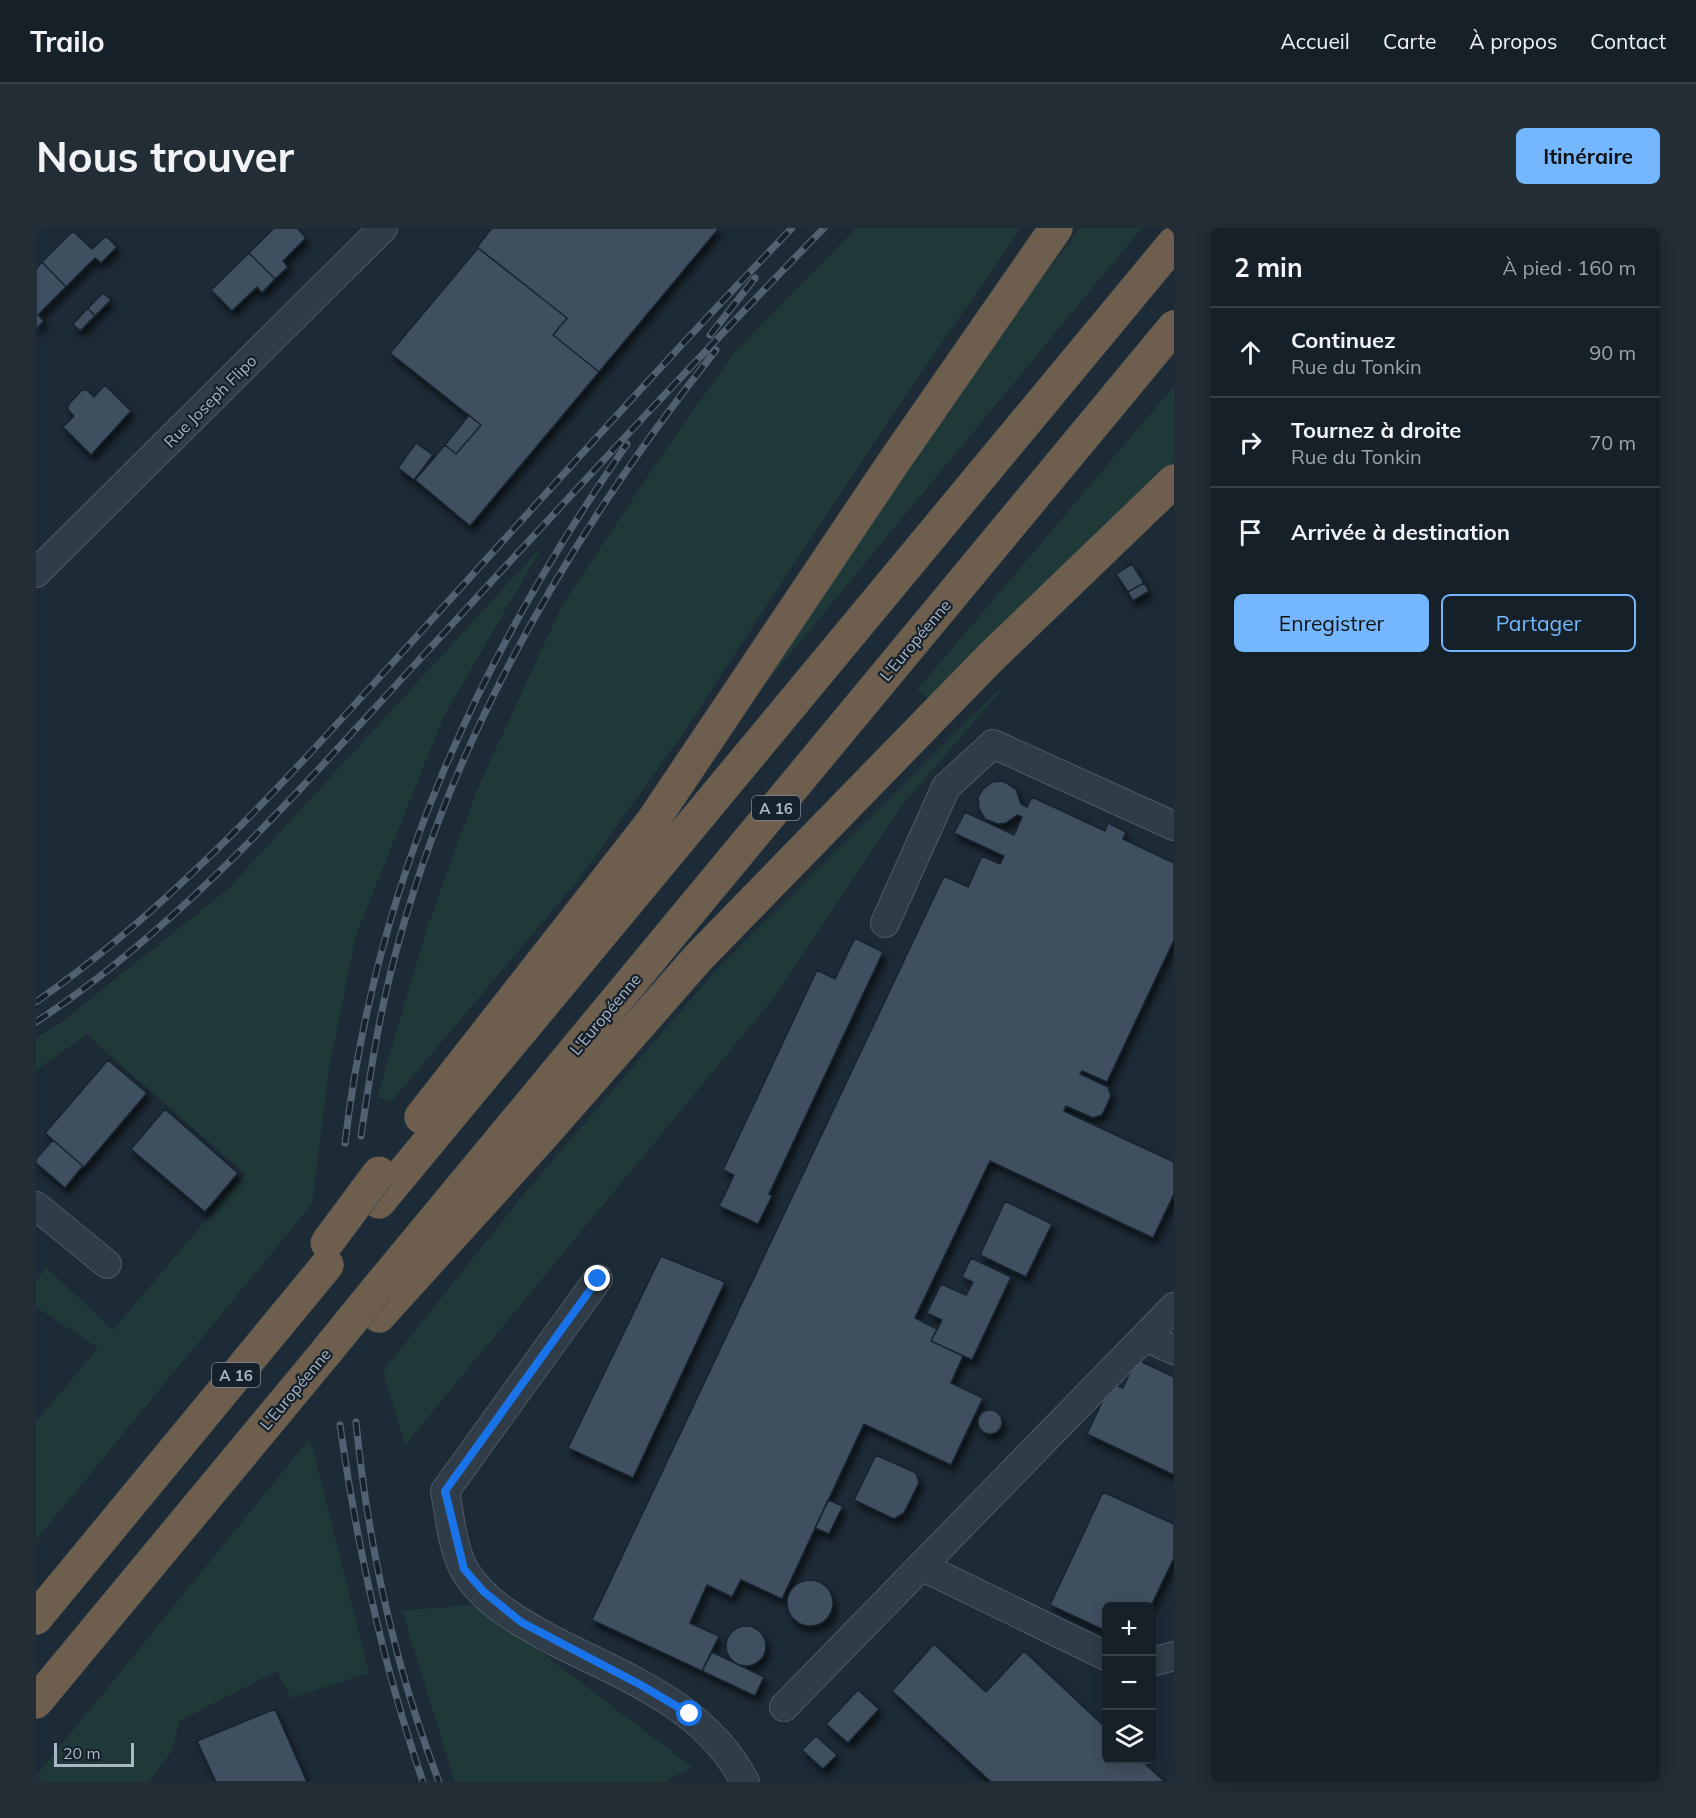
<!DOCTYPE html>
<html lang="fr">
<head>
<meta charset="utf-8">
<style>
	body { margin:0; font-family:Mulish,sans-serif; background:#232d35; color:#f1f3f6 }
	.controls { position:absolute; right:18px; bottom:18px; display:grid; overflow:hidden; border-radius:9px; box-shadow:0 3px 15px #0003 }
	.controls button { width:54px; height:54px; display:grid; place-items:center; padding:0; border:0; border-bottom:2px solid #353e46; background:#162029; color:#f1f3f6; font:30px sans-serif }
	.scale { position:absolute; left:18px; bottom:15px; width:80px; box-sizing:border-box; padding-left:6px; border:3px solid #aab7c5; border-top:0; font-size:16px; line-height:21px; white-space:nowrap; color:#aab7c5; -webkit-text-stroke:4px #16212c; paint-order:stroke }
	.stop { position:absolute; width:18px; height:18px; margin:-14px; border:4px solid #1a73e8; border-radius:50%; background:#fff }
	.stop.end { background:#1a73e8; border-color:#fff; box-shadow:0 2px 6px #0008 }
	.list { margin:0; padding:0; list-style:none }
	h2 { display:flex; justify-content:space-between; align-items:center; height:78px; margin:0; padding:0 24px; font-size:26px }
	h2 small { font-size:20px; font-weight:400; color:#9ea3a8 }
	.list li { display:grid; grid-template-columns:39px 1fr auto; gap:18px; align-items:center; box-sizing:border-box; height:90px; padding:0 24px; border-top:2px solid #353e46 }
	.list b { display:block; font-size:22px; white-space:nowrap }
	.list p { margin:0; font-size:20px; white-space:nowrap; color:#9ea3a8 }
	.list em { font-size:20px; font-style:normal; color:#9ea3a8 }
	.actions { display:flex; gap:12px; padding:18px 24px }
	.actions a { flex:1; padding:14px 0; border:2px solid #75b7ff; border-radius:9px; text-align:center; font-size:21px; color:#75b7ff }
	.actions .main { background:#75b7ff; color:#111 }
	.icon { flex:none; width:33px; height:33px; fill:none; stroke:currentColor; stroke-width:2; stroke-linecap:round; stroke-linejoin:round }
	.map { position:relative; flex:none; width:1138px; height:1554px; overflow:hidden; border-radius:9px }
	header { display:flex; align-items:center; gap:36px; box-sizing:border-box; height:84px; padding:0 30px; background:#162029; border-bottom:2px solid #353e46 }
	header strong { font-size:28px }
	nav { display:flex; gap:33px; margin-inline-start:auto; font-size:21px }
	.intro { display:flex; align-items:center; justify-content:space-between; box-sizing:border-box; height:144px; padding:0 36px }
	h1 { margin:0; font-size:42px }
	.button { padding:15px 27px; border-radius:9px; background:#75b7ff; color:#111; font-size:21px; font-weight:700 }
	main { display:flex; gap:36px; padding:0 36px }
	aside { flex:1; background:#162029; border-radius:9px; box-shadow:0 3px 15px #0003 }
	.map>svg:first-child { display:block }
	.green { fill:#1f3838 }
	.building { fill:#3f5060; stroke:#18232e; stroke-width:1.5; filter:url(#shadow) }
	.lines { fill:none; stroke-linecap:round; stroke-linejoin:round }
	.minor-casing { stroke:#4e5a66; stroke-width:30 }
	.highway-casing { stroke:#3b4752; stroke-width:34 }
	.minor { stroke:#303c47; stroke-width:28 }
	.highway { stroke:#6e5e4d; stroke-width:33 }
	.rail-casing { stroke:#52616f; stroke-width:7 }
	.rail { stroke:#16212c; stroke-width:4.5; stroke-dasharray:14; stroke-linecap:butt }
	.highway-bridge-casing { stroke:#3b4752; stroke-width:34; stroke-linecap:butt }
	.highway-bridge { stroke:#6e5e4d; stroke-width:33 }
	.route { stroke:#1a73e8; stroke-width:8 }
	.labels { text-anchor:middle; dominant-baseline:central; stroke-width:4.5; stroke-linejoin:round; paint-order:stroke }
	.shield { fill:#16212c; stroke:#7e8a97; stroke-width:1.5 }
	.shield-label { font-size:15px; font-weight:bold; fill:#aab7c5 }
	.street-label { font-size:16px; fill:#aab7c5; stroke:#16212c }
</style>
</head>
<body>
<header>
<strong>Trailo</strong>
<nav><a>Accueil</a><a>Carte</a><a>À propos</a><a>Contact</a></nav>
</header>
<div class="intro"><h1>Nous trouver</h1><a class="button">Itinéraire</a></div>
<main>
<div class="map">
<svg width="1138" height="1554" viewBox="0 0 1138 1554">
	<defs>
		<filter id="shadow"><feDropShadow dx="3.5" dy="6" stdDeviation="3" flood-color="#0009"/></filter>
	</defs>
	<rect width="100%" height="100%" fill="#1d2b37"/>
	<path class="green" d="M 820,0 L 985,0 L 859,183 L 645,508 L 543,651 L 355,874 L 341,869 L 392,697 L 441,562 L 525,379 L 619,237 L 698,125 Z
		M 1044,0 L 1106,0 L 691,502 L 925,158 Z
		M 1138,158 L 1138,233 L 894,472 L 881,462 Z
		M 507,317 L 408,488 L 320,707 L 292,847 L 276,976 L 0,1312 L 0,1194 L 62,1120 L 0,1079 L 0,1054 L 10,1039 L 77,1102 L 209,946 L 51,807 L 0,842 L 0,810 L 27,793 L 191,662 Z
		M 981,444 L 866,577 L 741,766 L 369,1217 L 347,1143 L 493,960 L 681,741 Z
		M 274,1210 L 333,1445 L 255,1470 L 241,1443 L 144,1493 L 135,1524 L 113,1554 L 0,1554 L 0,1548 Z
		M 442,1376 L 656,1539 L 628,1554 L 419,1554 L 366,1383 Z"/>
	<path class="building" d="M 238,0 L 261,0 L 270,10 L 247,33 L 252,39 L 239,51 L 213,25 Z
		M 456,0 L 683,0 L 563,144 L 517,107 L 531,90 L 441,19 Z
		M 37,3 L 56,21 L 70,8 L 81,19 L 65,35 L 59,30 L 30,59 L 6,34 Z
		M 442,20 L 531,90 L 517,107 L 563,144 L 434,298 L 379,252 L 409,217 L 420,226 L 445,197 L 354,125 Z
		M 213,25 L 239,51 L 226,65 L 221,59 L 196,83 L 175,62 Z
		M 6,34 L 30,59 L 2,87 L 8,93 L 0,101 L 0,41 Z
		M 67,65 L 75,72 L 59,88 L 52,80 Z
		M 52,80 L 59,88 L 44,103 L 37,96 Z
		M 69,157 L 95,183 L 55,227 L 27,199 L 38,188 L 32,182 L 32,177 L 46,162 L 51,162 L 58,169 Z
		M 433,187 L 445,197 L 420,226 L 409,217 Z
		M 380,215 L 397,227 L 378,252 L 362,240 Z
		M 1096,336 L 1108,355 L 1092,364 L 1080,346 Z
		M 1108,355 L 1113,363 L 1097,373 L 1092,364 Z
		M 967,553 L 980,561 L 985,576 L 991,579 L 996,569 L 1069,603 L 1072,595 L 1090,604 L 1087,611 L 1138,635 L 1138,712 L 1071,854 L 1046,843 L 1044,846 L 1072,859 L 1075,868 L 1066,887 L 1057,890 L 1030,878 L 1028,883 L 1138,934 L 1138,966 L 1117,1010 L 954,933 L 879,1090 L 901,1101 L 895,1113 L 927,1128 L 915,1155 L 947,1170 L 915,1237 L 828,1196 L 746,1371 L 705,1352 L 696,1369 L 671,1357 L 654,1395 L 683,1408 L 666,1443 L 556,1392 L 908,648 L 932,659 L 946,628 L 964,636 L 968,628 L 918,605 L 929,584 L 978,607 L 986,589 L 981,587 L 970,595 L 962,596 L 949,591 L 943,581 L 942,569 L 947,561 L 956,554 Z
		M 819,710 L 847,724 L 733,966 L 736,968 L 722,996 L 683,978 L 698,947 L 687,942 L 781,742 L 799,751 Z
		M 72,832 L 111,865 L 48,939 L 9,905 Z
		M 129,881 L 202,945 L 169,984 L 95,921 Z
		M 17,912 L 47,938 L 29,960 L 0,935 L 0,931 Z
		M 969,973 L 1016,996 L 990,1049 L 944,1027 Z
		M 625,1028 L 689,1054 L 597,1250 L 532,1220 Z
		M 935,1030 L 975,1049 L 936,1132 L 895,1113 L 906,1092 L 891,1085 L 905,1056 L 930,1067 L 937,1054 L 926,1049 Z
		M 1100,1131 L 1138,1149 L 1138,1247 L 1051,1206 L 1075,1155 L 1087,1160 Z
		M942 1194a12 12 0 1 1 24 0a12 12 0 1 1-24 0Z
		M 840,1227 L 880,1245 L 883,1255 L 868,1285 L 858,1291 L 818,1272 Z
		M 1067,1264 L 1138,1296 L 1138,1330 L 1115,1378 L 1070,1378 L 1070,1403 L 1014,1377 Z
		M 792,1272 L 807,1278 L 793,1306 L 779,1300 Z
		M751 1375a23 23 0 1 1 46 0a23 23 0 1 1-46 0Z
		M690 1418a20 20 0 1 1 40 0a20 20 0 1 1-40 0Z
		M 898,1416 L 950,1464 L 988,1423 L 1070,1500 L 1070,1532 L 1105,1532 L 1129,1554 L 955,1554 L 856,1463 Z
		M 676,1424 L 728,1449 L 719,1468 L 666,1443 Z
		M 822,1462 L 843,1481 L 812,1515 L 790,1496 Z
		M 239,1481 L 271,1554 L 180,1554 L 161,1513 Z
		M 780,1508 L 801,1527 L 787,1541 L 766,1522 Z"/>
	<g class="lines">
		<g class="minor-casing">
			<path id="minor" d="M 0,345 L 347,0
				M 849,695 L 910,559 L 957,516 L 1138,598
				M 0,978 L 71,1036
				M 562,1051 L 409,1263 C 414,1288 416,1320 429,1343 C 448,1375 487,1396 518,1413 C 591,1450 670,1478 709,1554
				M 1109,1109 L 1138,1122
				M 885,1338 L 1070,1428
				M 1116,1434 L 1138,1428
				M 748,1479 L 1138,1079"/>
		</g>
		<g class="highway-casing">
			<path id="highway" d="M 385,889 L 616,594 L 857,235 L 1020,0
				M 343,974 L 1138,15
				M 342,1060 L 1138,99
				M 343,1088 L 507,907 L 662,730 L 954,430 L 1138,253
				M 0,1390 L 291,1037
				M 0,1474 L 290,1124"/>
		</g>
		<use href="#minor" class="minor"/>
		<use href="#highway" class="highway"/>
		<g class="rail-casing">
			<path id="rail" d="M 674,107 L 719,50
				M 0,774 C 138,678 249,553 362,429 C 492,286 621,140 756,0
				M 0,794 C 143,700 257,569 372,444 C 510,295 646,145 788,0
				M 325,908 C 333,854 341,800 354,747 C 411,516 533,307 680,122
				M 309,915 C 340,653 441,432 591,216
				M 320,1194 C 332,1317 359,1439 403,1554
				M 304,1197 C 321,1319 347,1437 387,1554"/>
		</g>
		<use href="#rail" class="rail"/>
		<g class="highway-bridge-casing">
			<path id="highway-bridge" d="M 291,1015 L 343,945
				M 290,1124 L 342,1060"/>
		</g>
		<use href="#highway-bridge" class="highway-bridge"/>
	</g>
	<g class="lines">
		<path class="route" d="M 562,1051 L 409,1263 L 428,1341 L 447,1363 L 485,1394 L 603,1456 L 654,1486"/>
	</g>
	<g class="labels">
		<g class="shield">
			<rect x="716" y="568" width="48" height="24" rx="4.5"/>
			<rect x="176" y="1135" width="48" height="24" rx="4.5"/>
		</g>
		<g class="shield-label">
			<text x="740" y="580">A 16</text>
			<text x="200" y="1147">A 16</text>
		</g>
		<g class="street-label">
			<text transform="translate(174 173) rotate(-45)">Rue Joseph Flipo</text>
			<text transform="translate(879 412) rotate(-50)">L'Européenne</text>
			<text transform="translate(569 786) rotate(-50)">L'Européenne</text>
			<text transform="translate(259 1161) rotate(-50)">L'Européenne</text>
		</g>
	</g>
</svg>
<div class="controls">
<button>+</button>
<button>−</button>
<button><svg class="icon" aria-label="layers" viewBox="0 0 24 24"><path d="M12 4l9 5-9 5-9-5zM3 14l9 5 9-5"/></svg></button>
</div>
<div class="scale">20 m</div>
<div class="stop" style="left:654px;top:1486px"></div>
<div class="stop end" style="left:562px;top:1051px"></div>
</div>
<aside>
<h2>2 min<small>À pied · 160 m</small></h2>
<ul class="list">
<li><svg class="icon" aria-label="ahead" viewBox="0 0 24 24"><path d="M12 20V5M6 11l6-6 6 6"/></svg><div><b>Continuez</b><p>Rue du Tonkin</p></div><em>90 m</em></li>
<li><svg class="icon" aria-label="right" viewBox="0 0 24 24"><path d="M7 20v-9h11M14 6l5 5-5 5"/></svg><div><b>Tournez à droite</b><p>Rue du Tonkin</p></div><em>70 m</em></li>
<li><svg class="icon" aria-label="arrive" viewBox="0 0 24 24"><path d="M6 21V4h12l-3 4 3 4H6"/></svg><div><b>Arrivée à destination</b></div></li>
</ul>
<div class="actions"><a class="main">Enregistrer</a><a>Partager</a></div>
</aside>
</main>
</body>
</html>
